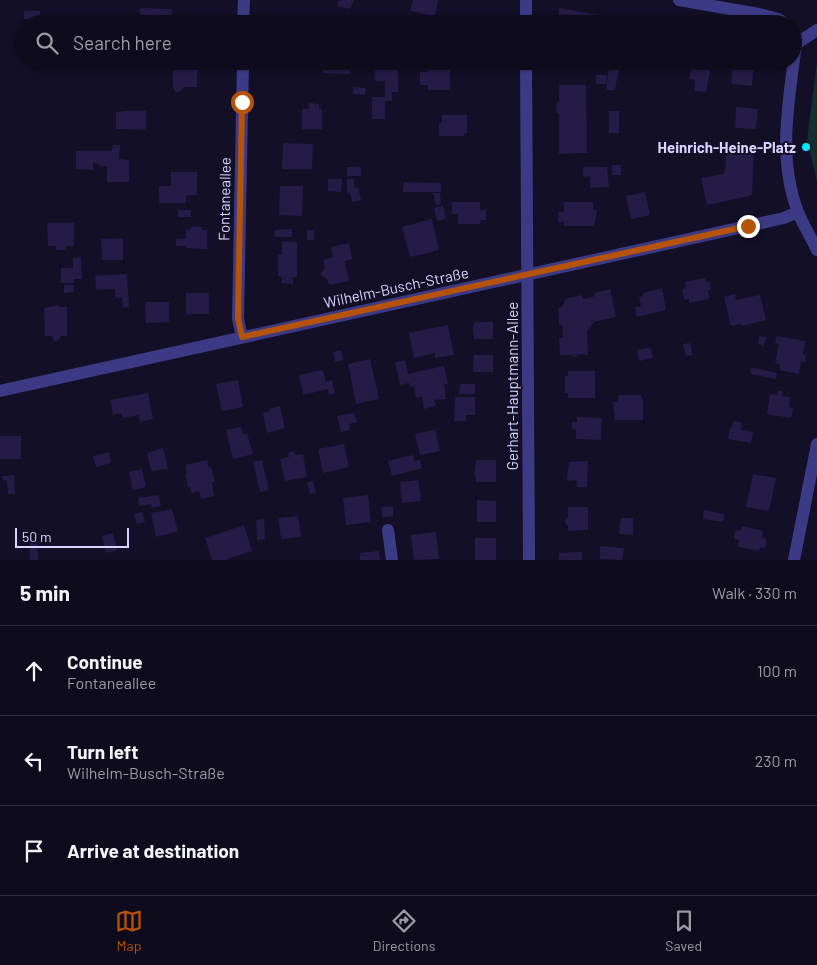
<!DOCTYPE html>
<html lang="en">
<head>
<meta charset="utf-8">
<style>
	body { margin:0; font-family:Barlow,sans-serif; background:#1c1929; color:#f1f3f6 }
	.scale { position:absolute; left:15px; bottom:12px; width:114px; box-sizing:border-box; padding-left:5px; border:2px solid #d9d4ff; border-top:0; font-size:14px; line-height:18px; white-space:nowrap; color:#d9d4ff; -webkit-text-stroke:4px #130f26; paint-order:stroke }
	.stop { position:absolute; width:15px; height:15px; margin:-11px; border:4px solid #b45309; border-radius:50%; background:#fff }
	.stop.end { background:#b45309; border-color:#fff; box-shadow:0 1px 5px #0008 }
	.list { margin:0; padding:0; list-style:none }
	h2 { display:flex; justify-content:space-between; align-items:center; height:65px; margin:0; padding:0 20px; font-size:21px }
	h2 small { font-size:16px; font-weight:400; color:#9b9ba3 }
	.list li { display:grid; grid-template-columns:32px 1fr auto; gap:15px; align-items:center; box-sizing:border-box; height:90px; padding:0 20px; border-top:1px solid #2e2b3b }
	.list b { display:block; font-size:19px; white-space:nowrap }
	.list p { margin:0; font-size:16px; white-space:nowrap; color:#9b9ba3 }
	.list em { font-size:16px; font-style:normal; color:#9b9ba3 }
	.icon { flex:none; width:28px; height:28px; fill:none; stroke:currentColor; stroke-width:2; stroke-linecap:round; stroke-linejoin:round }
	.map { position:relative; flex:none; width:817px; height:560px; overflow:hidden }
	.search { position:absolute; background:#0e0b1c; box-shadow:0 1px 4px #0004; left:15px; right:15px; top:15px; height:55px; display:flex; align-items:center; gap:12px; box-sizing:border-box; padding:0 18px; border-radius:28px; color:#9b9ba3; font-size:19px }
	.sheet { height:335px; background:#0e0b1c }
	nav { display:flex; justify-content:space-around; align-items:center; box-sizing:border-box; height:70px; border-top:1px solid #2e2b3b; background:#0e0b1c; font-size:14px; color:#9b9ba3 }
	nav a { display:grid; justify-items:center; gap:2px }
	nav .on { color:#b45309 }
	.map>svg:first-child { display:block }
	.green { fill:#12302f }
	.building { fill:#241b47 }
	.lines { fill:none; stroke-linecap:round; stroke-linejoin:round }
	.minor { stroke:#3d3a85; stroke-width:12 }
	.route { stroke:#b45309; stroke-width:6 }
	.poi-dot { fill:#00e5ff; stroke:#130f26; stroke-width:2 }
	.labels { text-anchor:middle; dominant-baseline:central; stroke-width:4; stroke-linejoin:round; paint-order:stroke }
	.poi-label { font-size:15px; font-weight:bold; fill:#d9d4ff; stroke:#130f26; text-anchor:end }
	.street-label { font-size:15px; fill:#d9d4ff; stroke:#130f26 }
</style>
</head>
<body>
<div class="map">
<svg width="817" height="560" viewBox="0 0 817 560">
	<rect width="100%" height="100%" fill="#130f26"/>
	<path class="green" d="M 817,62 L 817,181 L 807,140 Z"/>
	<path class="building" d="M 338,0 L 354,0 L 350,9 L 337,6 Z
		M 413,0 L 438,0 L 435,16 L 410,11 Z
		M 140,8 L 172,9 L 172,20 L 186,21 L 186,24 L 140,24 Z
		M 559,8 L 604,16 L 603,24 L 556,24 L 559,21 Z
		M 24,11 L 40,11 L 40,19 L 24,19 Z
		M 468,19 L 489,19 L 489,24 L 468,24 Z
		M 195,61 L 200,61 L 203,66 L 197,73 L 197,87 L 184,87 L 179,92 L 176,92 L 173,87 L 173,64 L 192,64 Z
		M 323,61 L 351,61 L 350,74 L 323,73 Z
		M 371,61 L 398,61 L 398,92 L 392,92 L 392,101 L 385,101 L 385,119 L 372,119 L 372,97 L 385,97 L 385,81 L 375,81 L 375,67 L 371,67 Z
		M 733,61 L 754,63 L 752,86 L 731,84 Z
		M 698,63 L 711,66 L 706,92 L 694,91 L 695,80 L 689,79 L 692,65 L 698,66 Z
		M 428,68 L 450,68 L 450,90 L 428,90 L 428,85 L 420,85 L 420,72 L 428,72 Z
		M 609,68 L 619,69 L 615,90 L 606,90 Z
		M 596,75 L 607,75 L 606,84 L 596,84 Z
		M 559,85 L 586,85 L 587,153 L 559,154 L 559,113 L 557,113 L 556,108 L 557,102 L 559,102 Z
		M 353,87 L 366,88 L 365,95 L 353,94 Z
		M 309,103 L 319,104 L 319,109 L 322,109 L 322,129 L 302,129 L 302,109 L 309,109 Z
		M 736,107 L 758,109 L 756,129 L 735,128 Z
		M 127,111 L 146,111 L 146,130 L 116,129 L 116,112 Z
		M 609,111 L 619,111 L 619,133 L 609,133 Z
		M 442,115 L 467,115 L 467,133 L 464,133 L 464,136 L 439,136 L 439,123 L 442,123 Z
		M 283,143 L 313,144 L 312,169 L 282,169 Z
		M 113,145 L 120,145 L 119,159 L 129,160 L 129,182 L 107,182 L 107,166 L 99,166 L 100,164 L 93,163 L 93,170 L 76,169 L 76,151 L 112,151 Z
		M 727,148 L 754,151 L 752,194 L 750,196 L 707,205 L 701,178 L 723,174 L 725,170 Z
		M 612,165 L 621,165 L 621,175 L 612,175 Z
		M 347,167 L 361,167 L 361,176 L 347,176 Z
		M 583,167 L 607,167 L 609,187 L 590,188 L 590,176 L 583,177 Z
		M 171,172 L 197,172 L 197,195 L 186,195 L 186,203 L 159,203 L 159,186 L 171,186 Z
		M 328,179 L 342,179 L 341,192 L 328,191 Z
		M 347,179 L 354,179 L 354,188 L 358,187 L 361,200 L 352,202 L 350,193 L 348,193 L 347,189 Z
		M 404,182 L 441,183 L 441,192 L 403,192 Z
		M 280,186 L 303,186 L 302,216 L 279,215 Z
		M 645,192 L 650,215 L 631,219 L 626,196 Z
		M 433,193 L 440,193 L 441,204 L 436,205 Z
		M 452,202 L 480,202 L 480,210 L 486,210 L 486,220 L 481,220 L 480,224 L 458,224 L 458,214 L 452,214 Z
		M 564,202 L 593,202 L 593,210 L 597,210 L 594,226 L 564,226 L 564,222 L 558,222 L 558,212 L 564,212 Z
		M 443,206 L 446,219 L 437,221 L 434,208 Z
		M 178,210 L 191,210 L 191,217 L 178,217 Z
		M 432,219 L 439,250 L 410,257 L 402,227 Z
		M 47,223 L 74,223 L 74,246 L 66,246 L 66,250 L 56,250 L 56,246 L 48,246 Z
		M 191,226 L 203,227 L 202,230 L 207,230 L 207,249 L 186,248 L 186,246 L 176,246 L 176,239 L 186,239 L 186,229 L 190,230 Z
		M 292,229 L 292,237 L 275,237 L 274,230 Z
		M 307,230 L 314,230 L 314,240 L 307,240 Z
		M 123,238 L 123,260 L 102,260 L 101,239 Z
		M 282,241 L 297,242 L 297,277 L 293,277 L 293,284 L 282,283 L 282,277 L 278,276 L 278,255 L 282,255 Z
		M 349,243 L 352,259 L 345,261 L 349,281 L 329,285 L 327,279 L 320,274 L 325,268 L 323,260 L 333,257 L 331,247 Z
		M 81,257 L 82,279 L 74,279 L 74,283 L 61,283 L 61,268 L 73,268 L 73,258 Z
		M 127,274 L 129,307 L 123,308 L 122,297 L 115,298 L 115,289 L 96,290 L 95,276 Z
		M 705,278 L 706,282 L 710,282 L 711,289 L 708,290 L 709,299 L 689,303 L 689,299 L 684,300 L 682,289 L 686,288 L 685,282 Z
		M 64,285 L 74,285 L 74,292 L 64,293 Z
		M 662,288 L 666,310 L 637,317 L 635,307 L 641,306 L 639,297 L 643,296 L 643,293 Z
		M 610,289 L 616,317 L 594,322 L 587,331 L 588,355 L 578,354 L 576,357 L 570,355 L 560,355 L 559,338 L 563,338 L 562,325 L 559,325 L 558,308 L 561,308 L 565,302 L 565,299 L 582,295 L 583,299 L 589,298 L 595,296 L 594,293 Z
		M 186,293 L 209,293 L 209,314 L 186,314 Z
		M 735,294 L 736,300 L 760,295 L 766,320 L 742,326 L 741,324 L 731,326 L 724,297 Z
		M 145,302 L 169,302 L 169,322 L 146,323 Z
		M 59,305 L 59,307 L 67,307 L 67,336 L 61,336 L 58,341 L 54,341 L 52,336 L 45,336 L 44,308 Z
		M 474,322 L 493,322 L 493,339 L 474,339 L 473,328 Z
		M 448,325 L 454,355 L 435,358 L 435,353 L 414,358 L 409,333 Z
		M 759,336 L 766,337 L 764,346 L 758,344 Z
		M 777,336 L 805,341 L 803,354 L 806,355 L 805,362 L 801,361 L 799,374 L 779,370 L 780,364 L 775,363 L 779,344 L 775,343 Z
		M 690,343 L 693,355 L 686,356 L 683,344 Z
		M 650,347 L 653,358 L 639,361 L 637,350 Z
		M 341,350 L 343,360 L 335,362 L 333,352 Z
		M 474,355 L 493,355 L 493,372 L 474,372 L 473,361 Z
		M 370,359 L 379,399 L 356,404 L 348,364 Z
		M 405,360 L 408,374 L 444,366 L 448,384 L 444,384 L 446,399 L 434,400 L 436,406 L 424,409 L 422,397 L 416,398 L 414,386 L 410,387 L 409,383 L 400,385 L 395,362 Z
		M 751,367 L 777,373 L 776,379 L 750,374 Z
		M 323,370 L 326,382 L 332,380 L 335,393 L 329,395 L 328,389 L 303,395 L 299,375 Z
		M 568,371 L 595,371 L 595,398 L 568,398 L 568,393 L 565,393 L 565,376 L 568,376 Z
		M 238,380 L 243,407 L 222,411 L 216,384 Z
		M 460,384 L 475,384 L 475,394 L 459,394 Z
		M 778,391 L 783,391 L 782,396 L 790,397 L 789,407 L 793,408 L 791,418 L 767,414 L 770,394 L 778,395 Z
		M 148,393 L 153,419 L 140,422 L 138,415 L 123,418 L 121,413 L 113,415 L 110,400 Z
		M 619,395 L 641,395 L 641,398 L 643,399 L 643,420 L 615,420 L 613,402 L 617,402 Z
		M 455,397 L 475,397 L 475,415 L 466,415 L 466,421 L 454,421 Z
		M 280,406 L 285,428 L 267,433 L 263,413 L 270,411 L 269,409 Z
		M 354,413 L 357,422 L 349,424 L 350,430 L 341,432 L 337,416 Z
		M 577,417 L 602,418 L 601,440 L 576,439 L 576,430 L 572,429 L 572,422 L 577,422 Z
		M 733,421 L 742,422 L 741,430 L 753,432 L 751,443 L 728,439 L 730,428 L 732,428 Z
		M 241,427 L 243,434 L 247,433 L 253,454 L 233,459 L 226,430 Z
		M 435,430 L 440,451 L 420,455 L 415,434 Z
		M 0,436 L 21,436 L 21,459 L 0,459 Z
		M 344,444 L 349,467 L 323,473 L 318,449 Z
		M 163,448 L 168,469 L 151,471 L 147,453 Z
		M 294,451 L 295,455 L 303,454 L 307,477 L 285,481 L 280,459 L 289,457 L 288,453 Z
		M 109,452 L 111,463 L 96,467 L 93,456 Z
		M 413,455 L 414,461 L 420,460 L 422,468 L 392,476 L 388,461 Z
		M 207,460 L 209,468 L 211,467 L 215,481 L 212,482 L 214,496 L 201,499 L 199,491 L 191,493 L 190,487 L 188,487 L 185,474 L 187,474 L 185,465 Z
		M 262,460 L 269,490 L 260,492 L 253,462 Z
		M 476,460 L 496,460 L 496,482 L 476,482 L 476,475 L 474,475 Z
		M 588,461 L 587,487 L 577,487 L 577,480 L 569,481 L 567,479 L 569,462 Z
		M 142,469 L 146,487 L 133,490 L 129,472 Z
		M 753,474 L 776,478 L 769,511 L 746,507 Z
		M 14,475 L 15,494 L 8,494 L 7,480 L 3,481 L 2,476 Z
		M 418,480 L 421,501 L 402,503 L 400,482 Z
		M 313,481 L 316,493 L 310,494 L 307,482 Z
		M 159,495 L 161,506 L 152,508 L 151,504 L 139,506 L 138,498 Z
		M 368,495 L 371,522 L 346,525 L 343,498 Z
		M 477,500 L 496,501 L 496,522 L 477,522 Z
		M 393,506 L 393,516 L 382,517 L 381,507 Z
		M 568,507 L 588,507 L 588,530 L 568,531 L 568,526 L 565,523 L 565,520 L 568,517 Z
		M 172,509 L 178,531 L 156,537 L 151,513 Z
		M 704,510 L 724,514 L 723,522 L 703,519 Z
		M 142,512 L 145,522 L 137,524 L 134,514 Z
		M 298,516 L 301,537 L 281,539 L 278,518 Z
		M 621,518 L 633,518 L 633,535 L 619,534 Z
		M 264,519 L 265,539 L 257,540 L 256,520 Z
		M 244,525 L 252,551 L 224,560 L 212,560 L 205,538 Z
		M 742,526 L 763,531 L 762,538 L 766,539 L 766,546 L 764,548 L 760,548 L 759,551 L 738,547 L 739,540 L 735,539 L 734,536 L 735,531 L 741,530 Z
		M 37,532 L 38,560 L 30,560 L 29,533 Z
		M 436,532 L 439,559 L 414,560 L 411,535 Z
		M 113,533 L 117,550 L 106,553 L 102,536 Z
		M 475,538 L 496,538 L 496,560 L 475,560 Z
		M 600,546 L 624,548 L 622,560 L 600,559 Z
		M 379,551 L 380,560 L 360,560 L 360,553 Z
		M 575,552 L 582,552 L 582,560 L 559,560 L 559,553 Z"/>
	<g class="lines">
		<path class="minor" d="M 526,0 L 526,24
			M 679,0 L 759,14 L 778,19 L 785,24
			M 243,24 L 244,0
			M 817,30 L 796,44 C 789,100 777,158 798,212 C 803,225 811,237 817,250
			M 526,61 L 529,560
			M 242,337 L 238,319 L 243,61
			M 0,391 L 784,218 L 798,212
			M 388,530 L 392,560
			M 794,560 L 817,444"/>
	</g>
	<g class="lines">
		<path class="route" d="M 242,102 L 238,318 L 242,337 L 748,226"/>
	</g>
	<circle class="poi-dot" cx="806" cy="147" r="5"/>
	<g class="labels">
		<g class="poi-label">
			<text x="796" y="147">Heinrich-Heine-Platz</text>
		</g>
		<g class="street-label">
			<text transform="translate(224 199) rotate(-89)">Fontaneallee</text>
			<text transform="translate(396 287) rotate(-12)">Wilhelm-Busch-Straße</text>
			<text transform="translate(512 386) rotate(-90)">Gerhart-Hauptmann-Allee</text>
		</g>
	</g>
</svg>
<div class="scale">50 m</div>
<div class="stop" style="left:242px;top:102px"></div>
<div class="stop end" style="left:748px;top:226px"></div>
<div class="search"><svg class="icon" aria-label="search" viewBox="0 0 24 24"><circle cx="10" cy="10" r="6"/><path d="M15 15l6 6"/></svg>Search here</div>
</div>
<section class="sheet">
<h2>5 min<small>Walk · 330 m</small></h2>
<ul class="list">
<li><svg class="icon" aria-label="ahead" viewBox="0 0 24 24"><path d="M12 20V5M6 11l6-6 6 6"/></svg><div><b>Continue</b><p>Fontaneallee</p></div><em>100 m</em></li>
<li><svg class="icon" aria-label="left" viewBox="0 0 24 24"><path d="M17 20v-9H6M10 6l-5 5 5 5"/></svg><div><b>Turn left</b><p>Wilhelm-Busch-Straße</p></div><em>230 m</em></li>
<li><svg class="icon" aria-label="arrive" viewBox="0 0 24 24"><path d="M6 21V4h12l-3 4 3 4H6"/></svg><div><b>Arrive at destination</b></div></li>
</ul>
</section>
<nav>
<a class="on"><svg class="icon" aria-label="map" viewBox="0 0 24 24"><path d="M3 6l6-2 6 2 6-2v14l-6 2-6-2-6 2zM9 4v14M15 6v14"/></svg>Map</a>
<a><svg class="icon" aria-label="directions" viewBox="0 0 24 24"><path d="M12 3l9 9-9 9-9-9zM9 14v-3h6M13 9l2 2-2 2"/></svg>Directions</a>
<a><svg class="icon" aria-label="saved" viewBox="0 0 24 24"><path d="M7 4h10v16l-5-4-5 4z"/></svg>Saved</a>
</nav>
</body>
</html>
